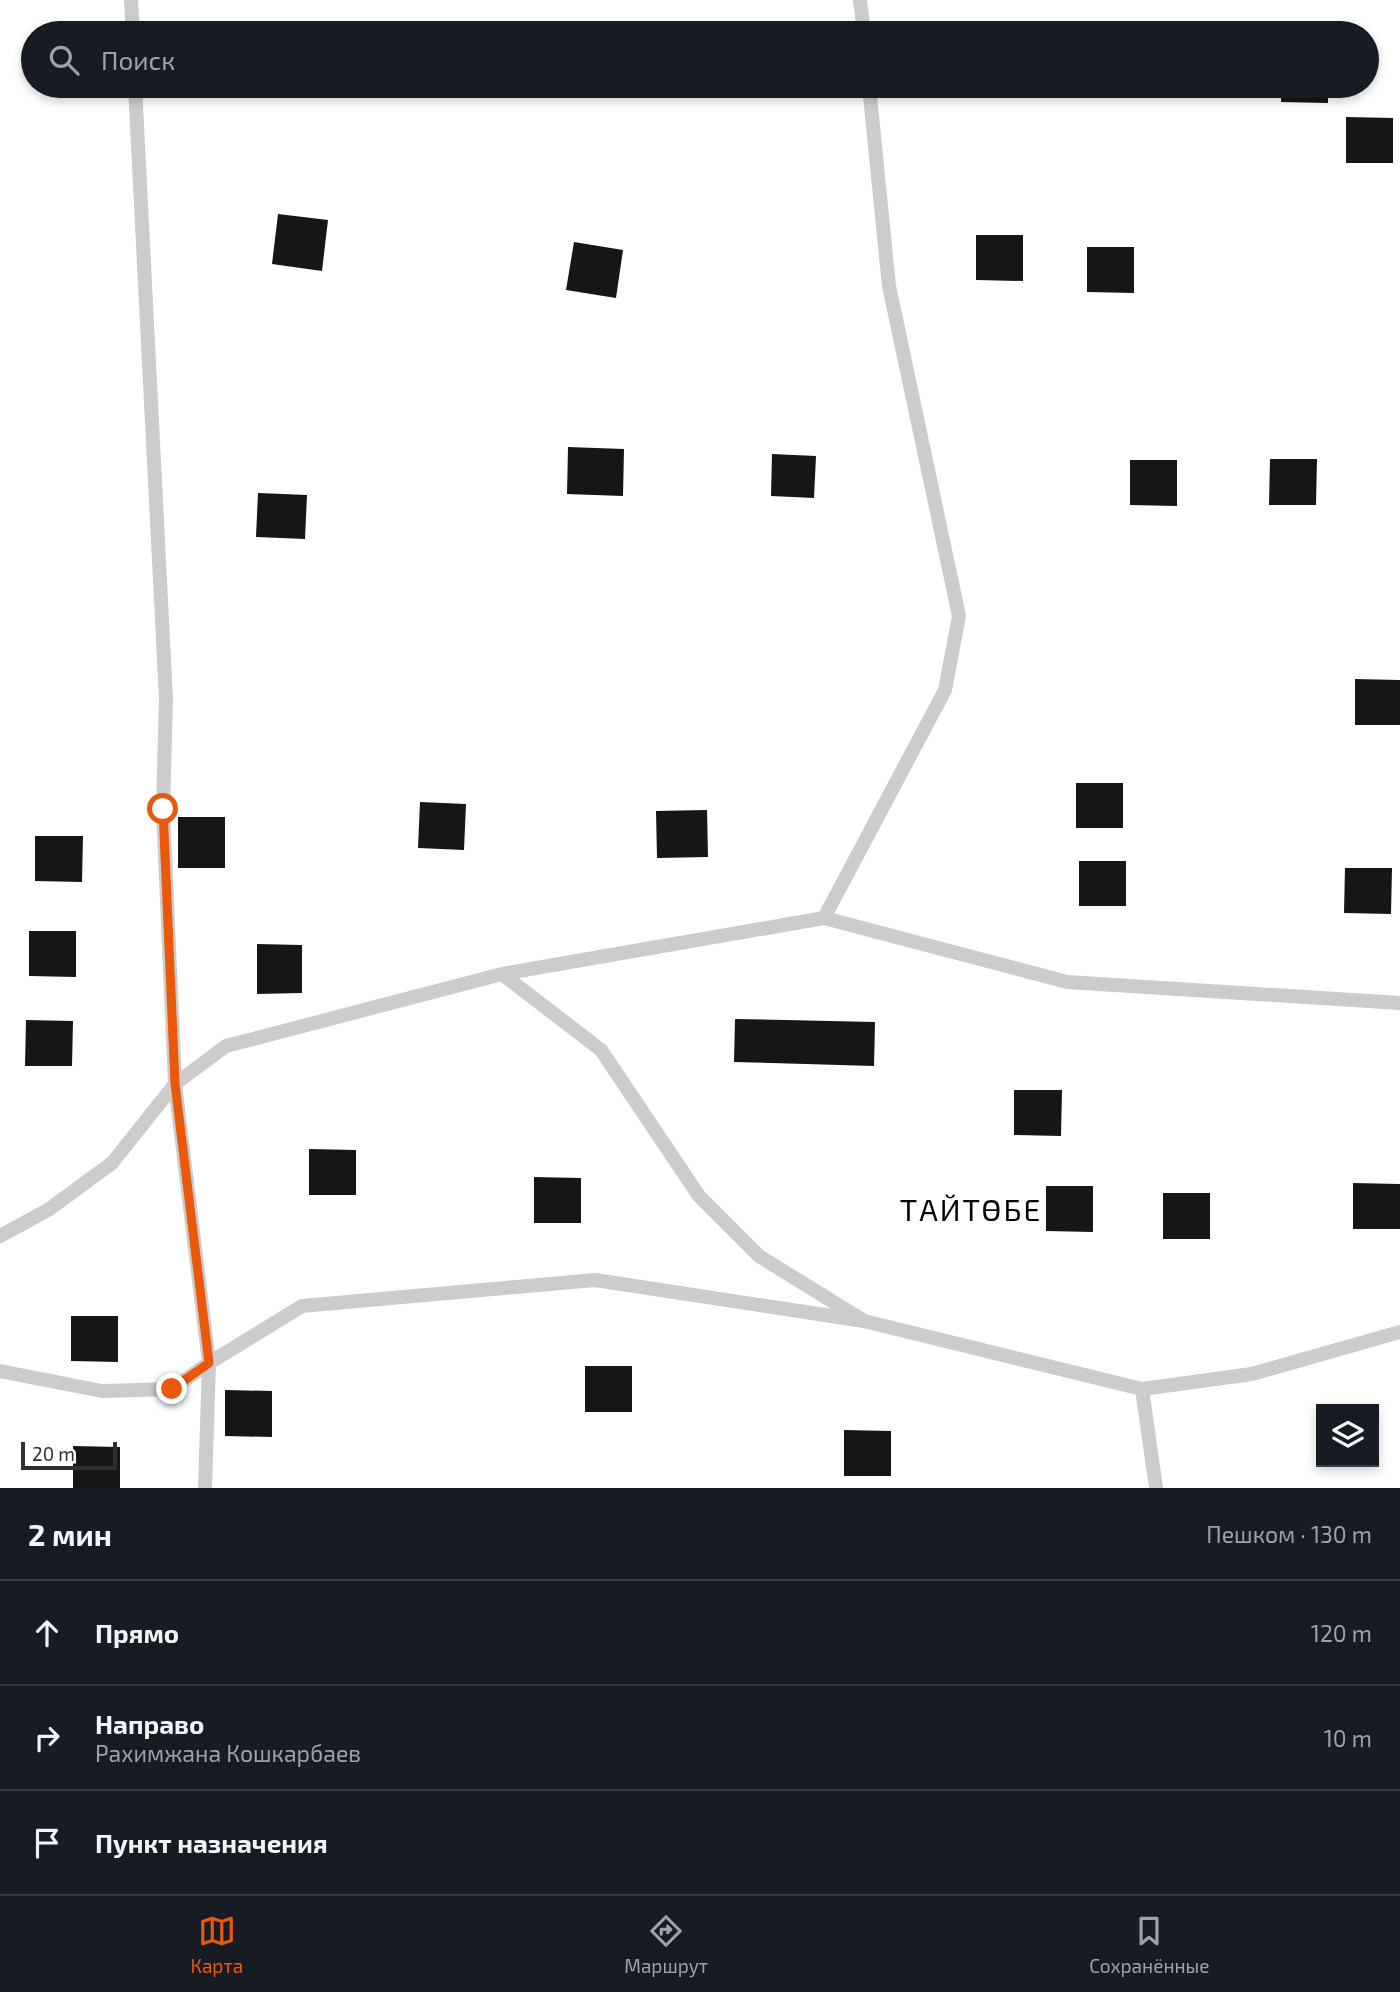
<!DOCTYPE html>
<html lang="ru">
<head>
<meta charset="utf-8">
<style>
	body { margin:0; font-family:"Exo 2",sans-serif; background:#242831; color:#f1f3f6 }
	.controls { position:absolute; right:21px; bottom:21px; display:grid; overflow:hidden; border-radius:0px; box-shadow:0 4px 10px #0003 }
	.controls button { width:63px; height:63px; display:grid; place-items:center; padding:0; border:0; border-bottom:2px solid #363941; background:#171b24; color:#f1f3f6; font:35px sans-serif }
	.scale { position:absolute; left:21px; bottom:18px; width:96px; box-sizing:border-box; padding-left:7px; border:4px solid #2f2f2f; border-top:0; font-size:19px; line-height:24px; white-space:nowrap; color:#2f2f2f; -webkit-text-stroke:5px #fff; paint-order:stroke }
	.stop { position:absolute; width:21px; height:21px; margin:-16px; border:5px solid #ea580c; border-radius:50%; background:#fff }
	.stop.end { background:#ea580c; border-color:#fff; box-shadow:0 2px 7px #0008 }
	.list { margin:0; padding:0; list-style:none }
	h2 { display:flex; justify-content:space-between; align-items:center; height:91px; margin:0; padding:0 28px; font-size:30px }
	h2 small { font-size:23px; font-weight:400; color:#9ea1a6 }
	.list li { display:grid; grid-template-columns:46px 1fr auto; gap:21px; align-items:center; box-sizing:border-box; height:105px; padding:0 28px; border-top:2px solid #363941 }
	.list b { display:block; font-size:26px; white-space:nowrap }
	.list p { margin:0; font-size:23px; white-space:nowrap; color:#9ea1a6 }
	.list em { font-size:23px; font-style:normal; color:#9ea1a6 }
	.icon { flex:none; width:38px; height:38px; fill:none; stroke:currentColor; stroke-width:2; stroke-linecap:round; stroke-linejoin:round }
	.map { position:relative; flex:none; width:1400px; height:1488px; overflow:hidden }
	.search { position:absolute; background:#171b24; box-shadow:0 4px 10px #0003; left:21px; right:21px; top:21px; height:77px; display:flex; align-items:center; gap:18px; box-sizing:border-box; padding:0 24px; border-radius:38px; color:#9ea1a6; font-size:26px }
	.sheet { height:406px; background:#171b24 }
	nav { display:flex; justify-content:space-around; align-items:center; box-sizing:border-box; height:98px; border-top:2px solid #363941; background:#171b24; font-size:19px; color:#9ea1a6 }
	nav a { display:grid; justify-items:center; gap:4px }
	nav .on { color:#ea580c }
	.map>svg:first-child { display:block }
	.building { fill:#161616 }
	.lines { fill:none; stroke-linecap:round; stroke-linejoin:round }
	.service { stroke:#ccc; stroke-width:14 }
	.route { stroke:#ea580c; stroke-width:9 }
	.labels { text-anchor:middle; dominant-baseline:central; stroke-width:7; stroke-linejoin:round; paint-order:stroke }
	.quarter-label { font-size:30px; letter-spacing:2px; fill:#000; stroke:#fff }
</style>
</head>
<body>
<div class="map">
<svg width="1400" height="1488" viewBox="0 0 1400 1488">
	<rect width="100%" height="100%" fill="#fff"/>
	<path class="building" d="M 1281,86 L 1328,86 L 1328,103 L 1281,102 Z
		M 1346,117 L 1393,118 L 1393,163 L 1346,163 Z
		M 278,214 L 328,220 L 322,271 L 272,264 Z
		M 976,235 L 1023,235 L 1023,281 L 976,280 Z
		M 574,242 L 623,250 L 616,298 L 566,290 Z
		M 1087,247 L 1134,247 L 1134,293 L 1087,292 Z
		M 568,447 L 624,449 L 623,496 L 567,494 Z
		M 772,454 L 816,456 L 814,498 L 771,496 Z
		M 1270,459 L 1317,459 L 1316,505 L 1269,505 Z
		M 1130,460 L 1177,460 L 1177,506 L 1130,505 Z
		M 258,493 L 307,495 L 305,539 L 256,537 Z
		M 1355,679 L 1400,680 L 1400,725 L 1355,725 Z
		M 1076,783 L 1123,783 L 1123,828 L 1076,828 Z
		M 420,802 L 466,804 L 464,850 L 418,848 Z
		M 707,810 L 708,857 L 657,858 L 656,811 Z
		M 178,817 L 225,817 L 225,868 L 178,868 Z
		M 35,836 L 83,836 L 82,882 L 35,881 Z
		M 1079,861 L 1126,861 L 1126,906 L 1079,906 Z
		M 1345,868 L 1392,868 L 1391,914 L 1344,913 Z
		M 29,931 L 76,931 L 76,977 L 29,976 Z
		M 257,944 L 302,945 L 302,993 L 257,994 Z
		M 735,1019 L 875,1022 L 874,1066 L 734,1062 Z
		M 26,1020 L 73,1021 L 72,1066 L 25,1066 Z
		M 1014,1090 L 1062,1090 L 1061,1136 L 1014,1135 Z
		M 309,1149 L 356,1150 L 356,1195 L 309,1195 Z
		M 534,1177 L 581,1178 L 581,1223 L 534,1223 Z
		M 1353,1183 L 1400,1184 L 1400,1229 L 1353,1229 Z
		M 1046,1186 L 1093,1186 L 1093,1232 L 1046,1231 Z
		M 1163,1193 L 1210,1193 L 1210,1239 L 1163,1239 Z
		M 71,1316 L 118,1316 L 118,1362 L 71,1361 Z
		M 585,1366 L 632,1366 L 632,1412 L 585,1412 Z
		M 225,1390 L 272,1391 L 272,1437 L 225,1436 Z
		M 844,1430 L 891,1431 L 891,1476 L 844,1476 Z
		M 73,1446 L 120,1447 L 120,1488 L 73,1488 Z"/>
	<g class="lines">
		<path class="service" d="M 131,0 L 133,33
			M 860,0 L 864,33
			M 135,86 L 166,699 L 163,809 L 175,1084 L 209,1363 L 302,1306 L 595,1280 L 864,1321
			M 824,918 L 945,690 L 959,616 L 889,286 L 869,86
			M 502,974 L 824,918 L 1067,982 L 1400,1003
			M 0,1236 L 48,1210 L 112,1163 L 175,1084 L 226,1046 L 502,974 L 601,1050 L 699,1196 L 759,1256 L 864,1321 L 1142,1389 L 1156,1488
			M 0,1371 L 102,1391 L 172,1389 L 209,1363 L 205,1488
			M 1142,1389 L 1252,1374 L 1400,1332"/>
	</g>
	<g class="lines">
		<path class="route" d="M 163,809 L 175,1084 L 209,1363 L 172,1389"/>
	</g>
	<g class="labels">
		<g class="quarter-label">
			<text x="971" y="1209">ТАЙТӨБЕ</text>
		</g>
	</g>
</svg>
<div class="controls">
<button><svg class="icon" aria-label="layers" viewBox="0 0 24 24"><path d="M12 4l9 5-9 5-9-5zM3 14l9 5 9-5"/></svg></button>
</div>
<div class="scale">20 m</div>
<div class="stop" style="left:163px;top:809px"></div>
<div class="stop end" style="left:172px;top:1389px"></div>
<div class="search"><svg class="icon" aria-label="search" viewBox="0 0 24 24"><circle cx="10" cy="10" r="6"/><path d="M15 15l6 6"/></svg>Поиск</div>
</div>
<section class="sheet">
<h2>2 мин<small>Пешком · 130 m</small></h2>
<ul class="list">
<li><svg class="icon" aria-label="ahead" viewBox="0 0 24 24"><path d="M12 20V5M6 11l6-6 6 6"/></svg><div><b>Прямо</b></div><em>120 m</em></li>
<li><svg class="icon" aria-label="right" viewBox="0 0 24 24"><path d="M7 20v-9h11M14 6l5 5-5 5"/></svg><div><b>Направо</b><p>Рахимжана Кошкарбаев</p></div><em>10 m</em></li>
<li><svg class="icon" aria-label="arrive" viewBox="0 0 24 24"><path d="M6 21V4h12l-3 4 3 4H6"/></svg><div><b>Пункт назначения</b></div></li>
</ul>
</section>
<nav>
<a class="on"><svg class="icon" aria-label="map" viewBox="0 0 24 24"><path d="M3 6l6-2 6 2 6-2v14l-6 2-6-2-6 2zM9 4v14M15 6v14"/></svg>Карта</a>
<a><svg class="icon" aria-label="directions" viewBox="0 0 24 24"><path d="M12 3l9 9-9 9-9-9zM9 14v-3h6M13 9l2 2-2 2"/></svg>Маршрут</a>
<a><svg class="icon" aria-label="saved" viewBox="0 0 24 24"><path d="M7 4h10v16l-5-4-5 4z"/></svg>Сохранённые</a>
</nav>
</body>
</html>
